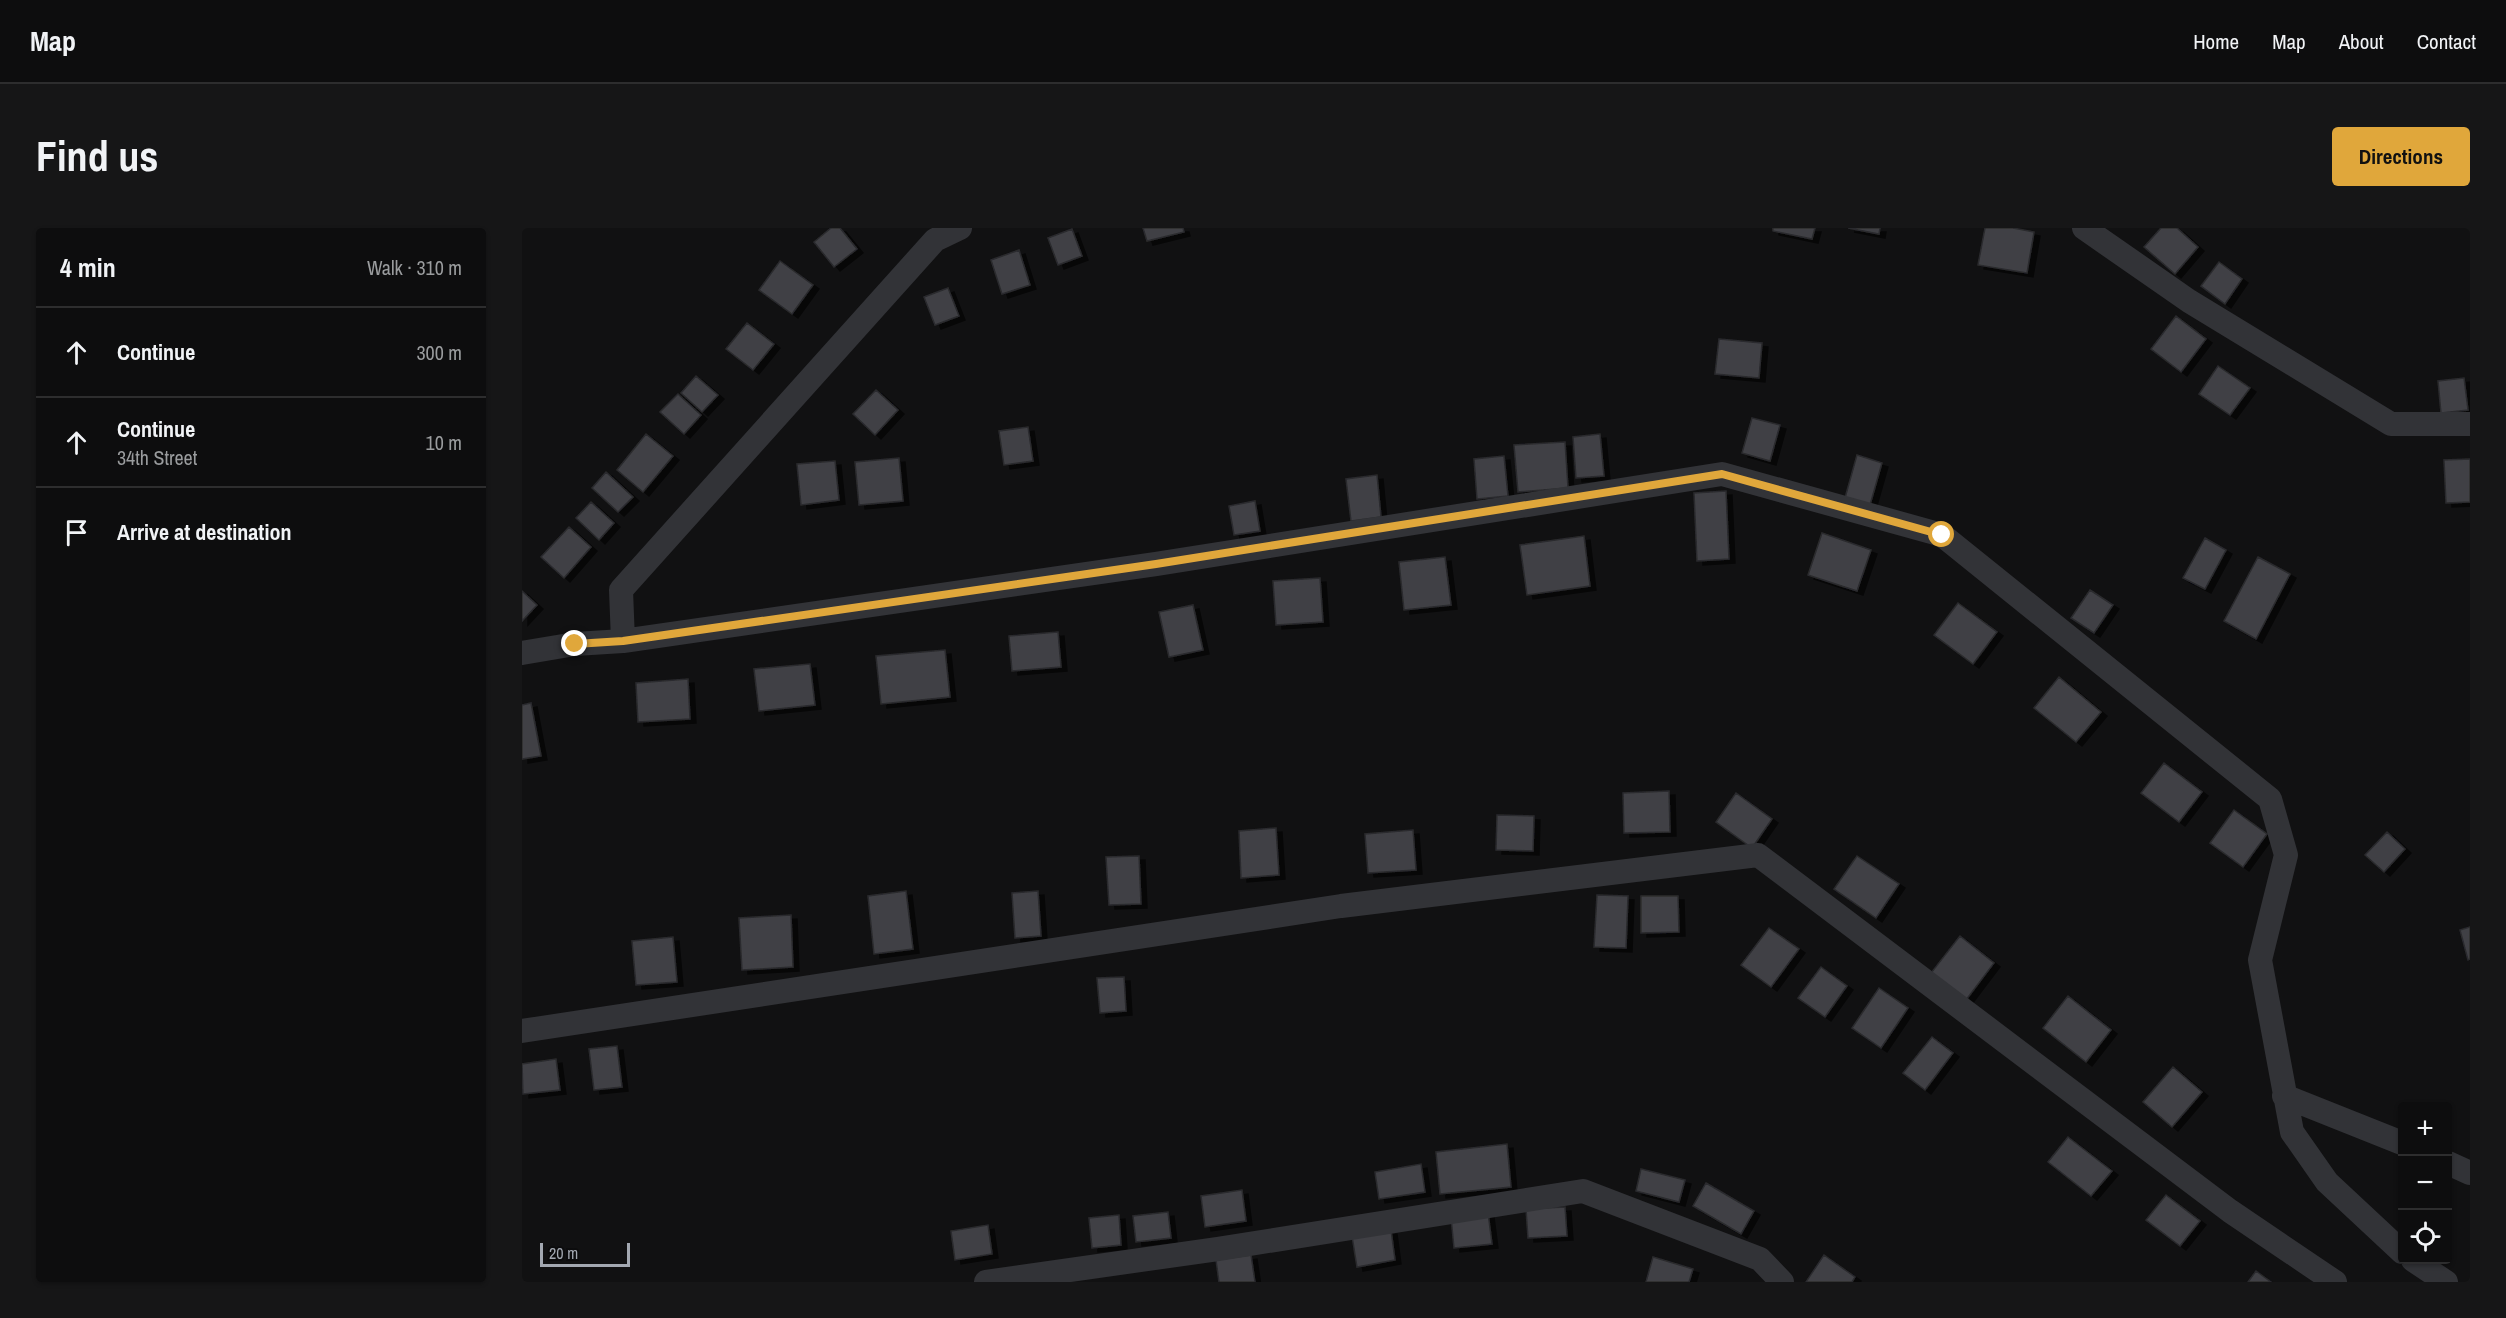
<!DOCTYPE html>
<html lang="en">
<head>
<meta charset="utf-8">
<style>
	body { margin:0; font-family:"Archivo Narrow",sans-serif; background:#161617; color:#f1f3f6 }
	.controls { position:absolute; right:18px; bottom:18px; display:grid; overflow:hidden; border-radius:6px; box-shadow:0 2px 4px #0004 }
	.controls button { width:54px; height:54px; display:grid; place-items:center; padding:0; border:0; border-bottom:2px solid #2d2d2e; background:#0d0d0e; color:#f1f3f6; font:30px sans-serif }
	.scale { position:absolute; left:18px; bottom:15px; width:90px; box-sizing:border-box; padding-left:6px; border:3px solid #a3a8b1; border-top:0; font-size:16px; line-height:21px; white-space:nowrap; color:#a3a8b1; -webkit-text-stroke:4px #0c0c0d; paint-order:stroke }
	.stop { position:absolute; width:18px; height:18px; margin:-14px; border:4px solid #e0a73b; border-radius:50%; background:#fff }
	.stop.end { background:#e0a73b; border-color:#fff; box-shadow:0 2px 6px #0008 }
	.list { margin:0; padding:0; list-style:none }
	h2 { display:flex; justify-content:space-between; align-items:center; height:78px; margin:0; padding:0 24px; font-size:26px }
	h2 small { font-size:20px; font-weight:400; color:#9a9c9e }
	.list li { display:grid; grid-template-columns:39px 1fr auto; gap:18px; align-items:center; box-sizing:border-box; height:90px; padding:0 24px; border-top:2px solid #2d2d2e }
	.list b { display:block; font-size:22px; white-space:nowrap }
	.list p { margin:0; font-size:20px; white-space:nowrap; color:#9a9c9e }
	.list em { font-size:20px; font-style:normal; color:#9a9c9e }
	.icon { flex:none; width:33px; height:33px; fill:none; stroke:currentColor; stroke-width:2; stroke-linecap:round; stroke-linejoin:round }
	.map { position:relative; flex:none; width:1948px; height:1054px; overflow:hidden; border-radius:6px }
	header { display:flex; align-items:center; gap:36px; box-sizing:border-box; height:84px; padding:0 30px; background:#0d0d0e; border-bottom:2px solid #2d2d2e }
	header strong { font-size:28px }
	nav { display:flex; gap:33px; margin-inline-start:auto; font-size:21px }
	.intro { display:flex; align-items:center; justify-content:space-between; box-sizing:border-box; height:144px; padding:0 36px }
	h1 { margin:0; font-size:42px }
	.button { padding:15px 27px; border-radius:6px; background:#e0a73b; color:#111; font-size:21px; font-weight:700 }
	main { display:flex; gap:36px; padding:0 36px }
	aside { flex:1; background:#0d0d0e; border-radius:6px; box-shadow:0 2px 4px #0004 }
	.map>svg:first-child { display:block }
	.building { fill:#404145; stroke:#2b2b2e; stroke-width:1.5; filter:url(#shadow) }
	.lines { fill:none; stroke-linecap:round; stroke-linejoin:round }
	.minor { stroke:#323337; stroke-width:24 }
	.route { stroke:#e0a73b; stroke-width:8 }
</style>
</head>
<body>
<header>
<strong>Map</strong>
<nav><a>Home</a><a>Map</a><a>About</a><a>Contact</a></nav>
</header>
<div class="intro"><h1>Find us</h1><a class="button">Directions</a></div>
<main>
<aside>
<h2>4 min<small>Walk · 310 m</small></h2>
<ul class="list">
<li><svg class="icon" aria-label="ahead" viewBox="0 0 24 24"><path d="M12 20V5M6 11l6-6 6 6"/></svg><div><b>Continue</b></div><em>300 m</em></li>
<li><svg class="icon" aria-label="ahead" viewBox="0 0 24 24"><path d="M12 20V5M6 11l6-6 6 6"/></svg><div><b>Continue</b><p>34th Street</p></div><em>10 m</em></li>
<li><svg class="icon" aria-label="arrive" viewBox="0 0 24 24"><path d="M6 21V4h12l-3 4 3 4H6"/></svg><div><b>Arrive at destination</b></div></li>
</ul>
</aside>
<div class="map">
<svg width="1948" height="1054" viewBox="0 0 1948 1054">
	<defs>
		<filter id="shadow"><feDropShadow dx="6" dy="4" stdDeviation="0" flood-color="#0009"/></filter>
	</defs>
	<rect width="100%" height="100%" fill="#111112"/>
	<path class="building" d="M 309,0 L 318,0 L 335,21 L 312,39 L 292,14 Z
		M 621,0 L 661,0 L 662,4 L 625,13 Z
		M 1251,0 L 1293,0 L 1290,11 L 1251,3 Z
		M 1326,0 L 1358,0 L 1357,6 Z
		M 1463,0 L 1491,0 L 1512,4 L 1505,45 L 1456,37 Z
		M 1639,0 L 1655,0 L 1676,19 L 1653,46 L 1622,19 Z
		M 550,1 L 560,28 L 536,37 L 526,10 Z
		M 497,22 L 508,57 L 480,66 L 469,32 Z
		M 258,33 L 291,57 L 270,86 L 237,62 Z
		M 1697,34 L 1720,51 L 1703,76 L 1679,58 Z
		M 426,60 L 437,88 L 413,97 L 402,69 Z
		M 1654,88 L 1684,111 L 1659,144 L 1629,121 Z
		M 225,95 L 252,116 L 231,142 L 204,121 Z
		M 1197,111 L 1240,115 L 1237,150 L 1193,146 Z
		M 1696,138 L 1728,160 L 1708,187 L 1677,166 Z
		M 174,148 L 196,167 L 180,184 L 159,165 Z
		M 1942,150 L 1946,182 L 1919,185 L 1916,153 Z
		M 354,162 L 376,182 L 353,207 L 331,186 Z
		M 156,166 L 179,187 L 162,206 L 138,184 Z
		M 1230,190 L 1258,197 L 1248,233 L 1220,225 Z
		M 506,199 L 511,233 L 482,237 L 477,203 Z
		M 124,206 L 151,228 L 121,264 L 95,242 Z
		M 1078,206 L 1082,248 L 1054,250 L 1051,209 Z
		M 1043,214 L 1046,260 L 996,264 L 992,217 Z
		M 1335,227 L 1360,235 L 1348,277 L 1323,270 Z
		M 982,228 L 986,268 L 955,271 L 952,231 Z
		M 377,230 L 381,273 L 337,277 L 333,234 Z
		M 1948,231 L 1948,274 L 1924,275 L 1922,232 Z
		M 313,233 L 317,272 L 279,277 L 275,236 Z
		M 84,244 L 111,269 L 96,284 L 70,260 Z
		M 855,247 L 859,289 L 829,293 L 824,251 Z
		M 1204,263 L 1207,331 L 1175,333 L 1172,265 Z
		M 733,273 L 738,303 L 712,307 L 707,278 Z
		M 69,274 L 92,295 L 77,312 L 54,290 Z
		M 47,299 L 69,319 L 42,350 L 19,329 Z
		M 1300,305 L 1349,322 L 1335,363 L 1286,347 Z
		M 1062,308 L 1068,358 L 1005,367 L 998,317 Z
		M 1683,310 L 1704,322 L 1683,361 L 1661,350 Z
		M 923,329 L 929,377 L 882,382 L 877,334 Z
		M 1736,329 L 1768,346 L 1734,411 L 1702,393 Z
		M 798,350 L 801,394 L 754,397 L 751,353 Z
		M 1568,362 L 1591,377 L 1572,405 L 1549,390 Z
		M 0,363 L 15,377 L 0,393 Z
		M 1436,375 L 1475,404 L 1451,436 L 1412,407 Z
		M 671,377 L 681,422 L 647,429 L 637,384 Z
		M 536,404 L 539,439 L 490,443 L 487,408 Z
		M 423,422 L 428,469 L 359,476 L 354,428 Z
		M 288,436 L 293,477 L 237,483 L 232,441 Z
		M 1537,449 L 1579,484 L 1554,514 L 1512,480 Z
		M 166,451 L 168,491 L 116,494 L 114,455 Z
		M 9,475 L 19,528 L 0,531 L 0,477 Z
		M 1642,535 L 1680,564 L 1657,594 L 1619,565 Z
		M 1147,563 L 1148,604 L 1102,605 L 1101,565 Z
		M 1214,565 L 1250,591 L 1230,620 L 1194,594 Z
		M 1712,582 L 1745,606 L 1721,639 L 1688,615 Z
		M 975,587 L 1012,588 L 1011,623 L 974,622 Z
		M 754,600 L 757,647 L 719,650 L 717,603 Z
		M 891,602 L 894,642 L 846,645 L 843,606 Z
		M 1865,604 L 1883,621 L 1862,644 L 1843,627 Z
		M 617,628 L 619,676 L 587,677 L 584,629 Z
		M 1335,628 L 1377,656 L 1354,690 L 1312,661 Z
		M 384,663 L 391,721 L 352,726 L 346,668 Z
		M 516,663 L 519,708 L 493,710 L 490,665 Z
		M 1075,667 L 1106,668 L 1104,720 L 1072,719 Z
		M 1119,668 L 1156,668 L 1157,704 L 1119,705 Z
		M 269,687 L 271,739 L 220,742 L 217,690 Z
		M 1948,699 L 1948,731 L 1946,732 L 1938,702 Z
		M 1247,700 L 1277,721 L 1249,759 L 1219,737 Z
		M 1438,708 L 1472,735 L 1444,772 L 1409,745 Z
		M 151,709 L 155,754 L 114,757 L 110,713 Z
		M 1299,739 L 1325,758 L 1303,789 L 1276,770 Z
		M 602,749 L 604,783 L 578,785 L 575,750 Z
		M 1357,760 L 1386,780 L 1359,820 L 1330,800 Z
		M 1546,768 L 1589,802 L 1564,834 L 1521,800 Z
		M 1410,809 L 1431,825 L 1403,862 L 1381,845 Z
		M 95,818 L 100,859 L 72,862 L 67,821 Z
		M 34,831 L 38,862 L 1,866 L 0,836 Z
		M 1651,839 L 1680,864 L 1650,899 L 1621,874 Z
		M 1546,909 L 1590,943 L 1569,968 L 1526,934 Z
		M 985,916 L 989,959 L 918,966 L 914,924 Z
		M 899,936 L 903,964 L 857,971 L 853,944 Z
		M 1119,941 L 1163,952 L 1157,974 L 1114,963 Z
		M 1184,955 L 1232,983 L 1219,1006 L 1171,978 Z
		M 720,962 L 724,993 L 683,999 L 679,968 Z
		M 1644,967 L 1678,993 L 1658,1018 L 1624,992 Z
		M 1043,979 L 1045,1008 L 1006,1010 L 1004,981 Z
		M 646,984 L 649,1010 L 614,1014 L 611,988 Z
		M 966,985 L 970,1016 L 932,1020 L 929,989 Z
		M 597,987 L 599,1017 L 570,1020 L 567,990 Z
		M 466,997 L 470,1026 L 433,1032 L 429,1003 Z
		M 869,1002 L 873,1032 L 835,1039 L 830,1008 Z
		M 729,1027 L 733,1054 L 697,1054 L 694,1032 Z
		M 1302,1027 L 1333,1049 L 1330,1054 L 1284,1054 Z
		M 1131,1029 L 1171,1041 L 1167,1054 L 1124,1054 Z
		M 1734,1043 L 1749,1054 L 1726,1054 Z"/>
	<g class="lines">
		<path class="minor" d="M 1562,0 L 1667,73 L 1869,196 L 1948,196
			M 101,413 L 99,362 L 413,12 L 438,0
			M 0,425 L 53,416 L 101,413 L 634,336 L 1200,246 L 1420,307 L 1748,571 L 1764,627 L 1738,732 L 1770,904 L 1805,954 L 1880,1024
			M 0,803 L 819,678 L 1236,627 L 1708,983 L 1813,1054
			M 1762,868 L 1880,915
			M 1926,935 L 1948,945
			M 1891,1032 L 1924,1054
			M 464,1054 L 696,1021 L 1061,963 L 1238,1031 L 1260,1054"/>
	</g>
	<g class="lines">
		<path class="route" d="M 53,416 L 101,413 L 634,336 L 1200,246 L 1420,307"/>
	</g>
</svg>
<div class="controls">
<button>+</button>
<button>−</button>
<button><svg class="icon" aria-label="locate" viewBox="0 0 24 24"><circle cx="12" cy="12" r="6"/><path d="M12 2v4M12 18v4M2 12h4M18 12h4"/></svg></button>
</div>
<div class="scale">20 m</div>
<div class="stop" style="left:1420px;top:307px"></div>
<div class="stop end" style="left:53px;top:416px"></div>
</div>
</main>
</body>
</html>
